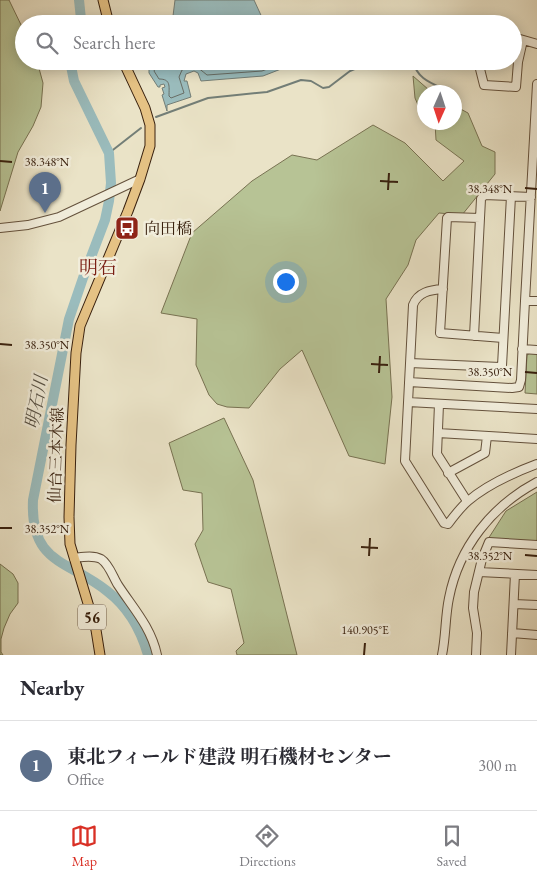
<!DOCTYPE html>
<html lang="en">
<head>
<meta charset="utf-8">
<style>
	body { margin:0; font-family:"EB Garamond","Noto Serif JP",serif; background:#f7f7f7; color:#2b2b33 }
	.compass { position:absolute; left:417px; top:85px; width:45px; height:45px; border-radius:50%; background:#fff; box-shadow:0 2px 12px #0003; rotate:183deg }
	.you { position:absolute; left:285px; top:281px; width:18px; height:18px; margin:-12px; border:4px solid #fff; border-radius:50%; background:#1a73e8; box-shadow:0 0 0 8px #1a73e833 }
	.badge { display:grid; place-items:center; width:32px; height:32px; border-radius:50%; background:#d93025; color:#fff; font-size:16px; font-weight:700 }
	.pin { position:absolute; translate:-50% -41px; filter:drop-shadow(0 1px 2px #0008) }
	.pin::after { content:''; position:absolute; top:26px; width:18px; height:15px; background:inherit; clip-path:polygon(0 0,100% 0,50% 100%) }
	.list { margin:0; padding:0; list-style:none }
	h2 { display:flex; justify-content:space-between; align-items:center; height:65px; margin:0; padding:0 20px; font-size:21px }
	h2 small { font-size:16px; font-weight:400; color:#7c7c81 }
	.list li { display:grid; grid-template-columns:32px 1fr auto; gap:15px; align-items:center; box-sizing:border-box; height:90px; padding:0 20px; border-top:1px solid #e1e1e2 }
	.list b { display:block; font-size:19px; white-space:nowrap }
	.list p { margin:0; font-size:16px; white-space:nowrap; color:#7c7c81 }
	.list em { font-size:16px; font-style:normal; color:#7c7c81 }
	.icon { flex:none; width:28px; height:28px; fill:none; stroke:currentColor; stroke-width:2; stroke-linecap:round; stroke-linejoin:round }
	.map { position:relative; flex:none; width:537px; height:655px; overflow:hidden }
	.search { position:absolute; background:#fff; box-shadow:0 2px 12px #0003; left:15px; right:15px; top:15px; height:55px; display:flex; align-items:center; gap:12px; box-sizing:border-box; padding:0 18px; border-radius:28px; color:#7c7c81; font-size:19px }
	.sheet { height:155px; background:#fff }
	nav { display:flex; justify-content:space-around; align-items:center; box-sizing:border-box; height:70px; border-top:1px solid #e1e1e2; background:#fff; font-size:14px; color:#7c7c81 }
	nav a { display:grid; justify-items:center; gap:2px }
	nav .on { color:#d93025 }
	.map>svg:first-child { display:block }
	.green { fill:#b7c395; stroke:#787252 }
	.water { fill:#9abcbd; stroke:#737e77 }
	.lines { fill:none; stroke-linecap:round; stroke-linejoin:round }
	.shore { stroke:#696e66; stroke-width:1 }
	.stream { stroke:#737e77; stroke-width:2 }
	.river { stroke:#9abcbd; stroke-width:10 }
	.minor-casing { stroke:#64513c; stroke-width:10 }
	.major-casing { stroke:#38200e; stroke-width:11 }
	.minor { stroke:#f1eddb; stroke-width:8 }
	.major { stroke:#e5c284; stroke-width:9 }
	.ticks { fill:none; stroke:#38200e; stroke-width:2 }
	.labels { text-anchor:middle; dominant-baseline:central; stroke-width:5; stroke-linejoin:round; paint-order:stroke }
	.shield { fill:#f1eddb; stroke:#705e4c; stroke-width:1 }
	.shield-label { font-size:15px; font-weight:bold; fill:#38200e }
	.poi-label { font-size:16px; fill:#38200e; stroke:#f1eddb; text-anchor:start }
	.street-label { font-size:16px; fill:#38200e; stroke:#f1eddb }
	.water-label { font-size:18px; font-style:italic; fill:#554f43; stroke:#f1eddb }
	.quarter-label { font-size:19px; fill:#7a1f14; stroke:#f1eddb }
	.ticks-label { font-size:12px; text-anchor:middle; fill:#38200e; stroke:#f1eddb; stroke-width:5; stroke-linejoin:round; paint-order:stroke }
</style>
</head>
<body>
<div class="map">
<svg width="537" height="655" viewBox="0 0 537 655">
	<rect width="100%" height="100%" fill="#eae3c7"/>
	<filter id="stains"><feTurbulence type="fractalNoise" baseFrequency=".004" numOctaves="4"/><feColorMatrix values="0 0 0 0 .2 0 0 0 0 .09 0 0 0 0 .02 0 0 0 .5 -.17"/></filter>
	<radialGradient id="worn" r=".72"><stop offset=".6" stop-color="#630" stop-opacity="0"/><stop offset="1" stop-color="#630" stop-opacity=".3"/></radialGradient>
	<path class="green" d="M 0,0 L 9,0 L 24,31 L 24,61 L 37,61 L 43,83 L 41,107 L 33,126 L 18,152 L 0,211 Z
		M 413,76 L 429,90 L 437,92 L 424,92 L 424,119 L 415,98 Z
		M 455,106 L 468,113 L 482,146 L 495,152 L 495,174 L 462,215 L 439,213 L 416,240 L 408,265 L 386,299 L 392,397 L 385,464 L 349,456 L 302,350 L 280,369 L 249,408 L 227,407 L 217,404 L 209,395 L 196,365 L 197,319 L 161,313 L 192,233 L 252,181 L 292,155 L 317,160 L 373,125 L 405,143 L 443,181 L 464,161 L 436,140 L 435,123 L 454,122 Z
		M 530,353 L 537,353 L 537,394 L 525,393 L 527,355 Z
		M 224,418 L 253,480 L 297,655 L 237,655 L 236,651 L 244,643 L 231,589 L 208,582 L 195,544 L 203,530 L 202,493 L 183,490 L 169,443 Z
		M 537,492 L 537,540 L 534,542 L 488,539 L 506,511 Z
		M 0,564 L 13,574 L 18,583 L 18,603 L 10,614 L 4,628 L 1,639 L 1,652 L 3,655 L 0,655 Z"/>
	<path class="water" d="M 175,0 L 254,0 L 265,24 L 172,24 Z
		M 162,61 L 315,61 L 315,63 L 299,62 L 263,76 L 201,81 L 198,73 L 194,71 L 186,74 L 184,81 L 187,81 L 191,97 L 167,105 L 167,111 L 162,95 L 164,94 L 162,88 L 165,87 L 164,84 L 160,85 L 160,87 L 158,87 L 149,73 L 149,65 Z"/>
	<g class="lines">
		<path class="shore" d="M 159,61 L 154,71 L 159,79 C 171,79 169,86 169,96 L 171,98 L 184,93 L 179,77 L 182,70 C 196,64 197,67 207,75 L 262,71 L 288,61
			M 199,61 L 210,69 L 260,65 L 270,61"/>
		<path class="stream" d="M 413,61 C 417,79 431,83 446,90
			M 156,117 L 208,98 L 267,92 L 301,80 L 311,81 L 323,88 L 329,87 L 350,71 L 373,61
			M 109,153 L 141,128"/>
		<path class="river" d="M 77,24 L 81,19 L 79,0
			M 70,61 L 74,81 L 109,153 L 111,183 L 109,201 L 105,220 L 83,278 L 69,319 L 33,500 C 30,564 68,560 107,591 C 128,607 141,630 148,655"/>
		<g class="minor-casing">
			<path id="minor" d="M 513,37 L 537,44
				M 478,61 L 484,85 L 516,87 L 518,62 L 523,40
				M 0,228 L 28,225 L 59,217 L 140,179
				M 443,289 C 430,290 418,292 413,305 L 405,461 L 444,523 L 448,524 C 454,516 461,507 468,501 C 488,484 513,473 537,464
				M 525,301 L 537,84
				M 474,336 L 480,218
				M 503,338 L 440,333 L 447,218 L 448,217 L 480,218 L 481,199 L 484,195 L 531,197
				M 522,349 L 537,350
				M 410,363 L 500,367 L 502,366 L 511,196
				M 409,382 L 512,388 L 519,387 L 521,380 L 525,301 L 537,301
				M 408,402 L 537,409
				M 439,404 L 437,454 L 467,501
				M 438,433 L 537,439
				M 448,473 L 485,453 L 487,436
				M 74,558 C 83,557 93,555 101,559 C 109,564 113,577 118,585 C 133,608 151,627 157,655
				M 479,572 L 537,575
				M 514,604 L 537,605
				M 512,633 L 537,635
				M 442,655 C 446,636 445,617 449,598 C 459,547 492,506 537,482
				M 476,655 L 477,633 L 473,608 L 474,592 L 482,559 L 489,542 L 537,545
				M 511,655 L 515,574"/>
		</g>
		<g class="major-casing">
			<path id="major" d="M 103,0 L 109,24
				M 100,655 L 96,630 L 70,544 L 69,517 L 71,445 L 76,353 L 80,326 L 128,211 L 140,179 L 150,146 L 150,125 L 145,108 L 123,61"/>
		</g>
		<use href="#minor" class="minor"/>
		<use href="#major" class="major"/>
	</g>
	<path class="ticks" d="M 0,161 L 12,162M 380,181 L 398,182M 525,188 L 537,189M 388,190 L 389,173M 0,344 L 12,345M 371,364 L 388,365M 525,372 L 537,373M 379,373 L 380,356M 0,528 L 12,528M 361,547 L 378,548M 525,555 L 537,556M 369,556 L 370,538M 364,655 L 365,643"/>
	<defs>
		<g id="bus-square" transform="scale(1.25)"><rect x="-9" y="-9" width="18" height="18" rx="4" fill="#8f2418" stroke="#f1eddb"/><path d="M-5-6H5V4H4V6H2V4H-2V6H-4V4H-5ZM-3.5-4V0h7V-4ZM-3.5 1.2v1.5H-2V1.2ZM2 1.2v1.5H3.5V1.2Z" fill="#fff"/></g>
	</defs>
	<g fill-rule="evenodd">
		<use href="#bus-square" x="127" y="228"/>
	</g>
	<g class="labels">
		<rect class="shield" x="78" y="604.5" width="28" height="25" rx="4"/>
		<g class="shield-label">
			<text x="92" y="617">56</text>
		</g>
		<g class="poi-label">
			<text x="144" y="228">向田橋</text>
		</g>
		<g class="street-label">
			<text transform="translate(56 455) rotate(-88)">仙台三本木線</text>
		</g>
		<g class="water-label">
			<text transform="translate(36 402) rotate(-79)">明石川</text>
		</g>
		<g class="quarter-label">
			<text x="98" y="267">明石</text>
		</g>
	</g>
	<g class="ticks-label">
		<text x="47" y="166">38.348°N</text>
		<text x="490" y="193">38.348°N</text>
		<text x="47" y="349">38.350°N</text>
		<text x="490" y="376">38.350°N</text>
		<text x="47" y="533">38.352°N</text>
		<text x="490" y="560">38.352°N</text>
		<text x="365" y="634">140.905°E</text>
	</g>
	<rect width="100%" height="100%" filter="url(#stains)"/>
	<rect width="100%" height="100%" fill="url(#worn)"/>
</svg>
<svg class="compass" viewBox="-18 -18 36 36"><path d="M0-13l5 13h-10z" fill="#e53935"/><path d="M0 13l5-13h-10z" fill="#7c7c81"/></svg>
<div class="you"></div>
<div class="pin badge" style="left:45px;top:213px;background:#5c6f8a">1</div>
<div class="search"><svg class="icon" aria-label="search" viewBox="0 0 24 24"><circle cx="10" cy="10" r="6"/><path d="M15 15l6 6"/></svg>Search here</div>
</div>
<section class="sheet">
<h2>Nearby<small></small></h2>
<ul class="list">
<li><span class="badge" style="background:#5c6f8a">1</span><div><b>東北フィールド建設 明石機材センター</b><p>Office</p></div><em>300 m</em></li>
</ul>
</section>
<nav>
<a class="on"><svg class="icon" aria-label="map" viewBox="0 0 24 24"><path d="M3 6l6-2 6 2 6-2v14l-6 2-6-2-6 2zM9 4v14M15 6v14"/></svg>Map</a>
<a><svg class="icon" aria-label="directions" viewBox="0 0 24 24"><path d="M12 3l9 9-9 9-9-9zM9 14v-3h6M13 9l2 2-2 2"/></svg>Directions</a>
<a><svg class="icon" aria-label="saved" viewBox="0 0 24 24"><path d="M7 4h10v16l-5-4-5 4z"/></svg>Saved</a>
</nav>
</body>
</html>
